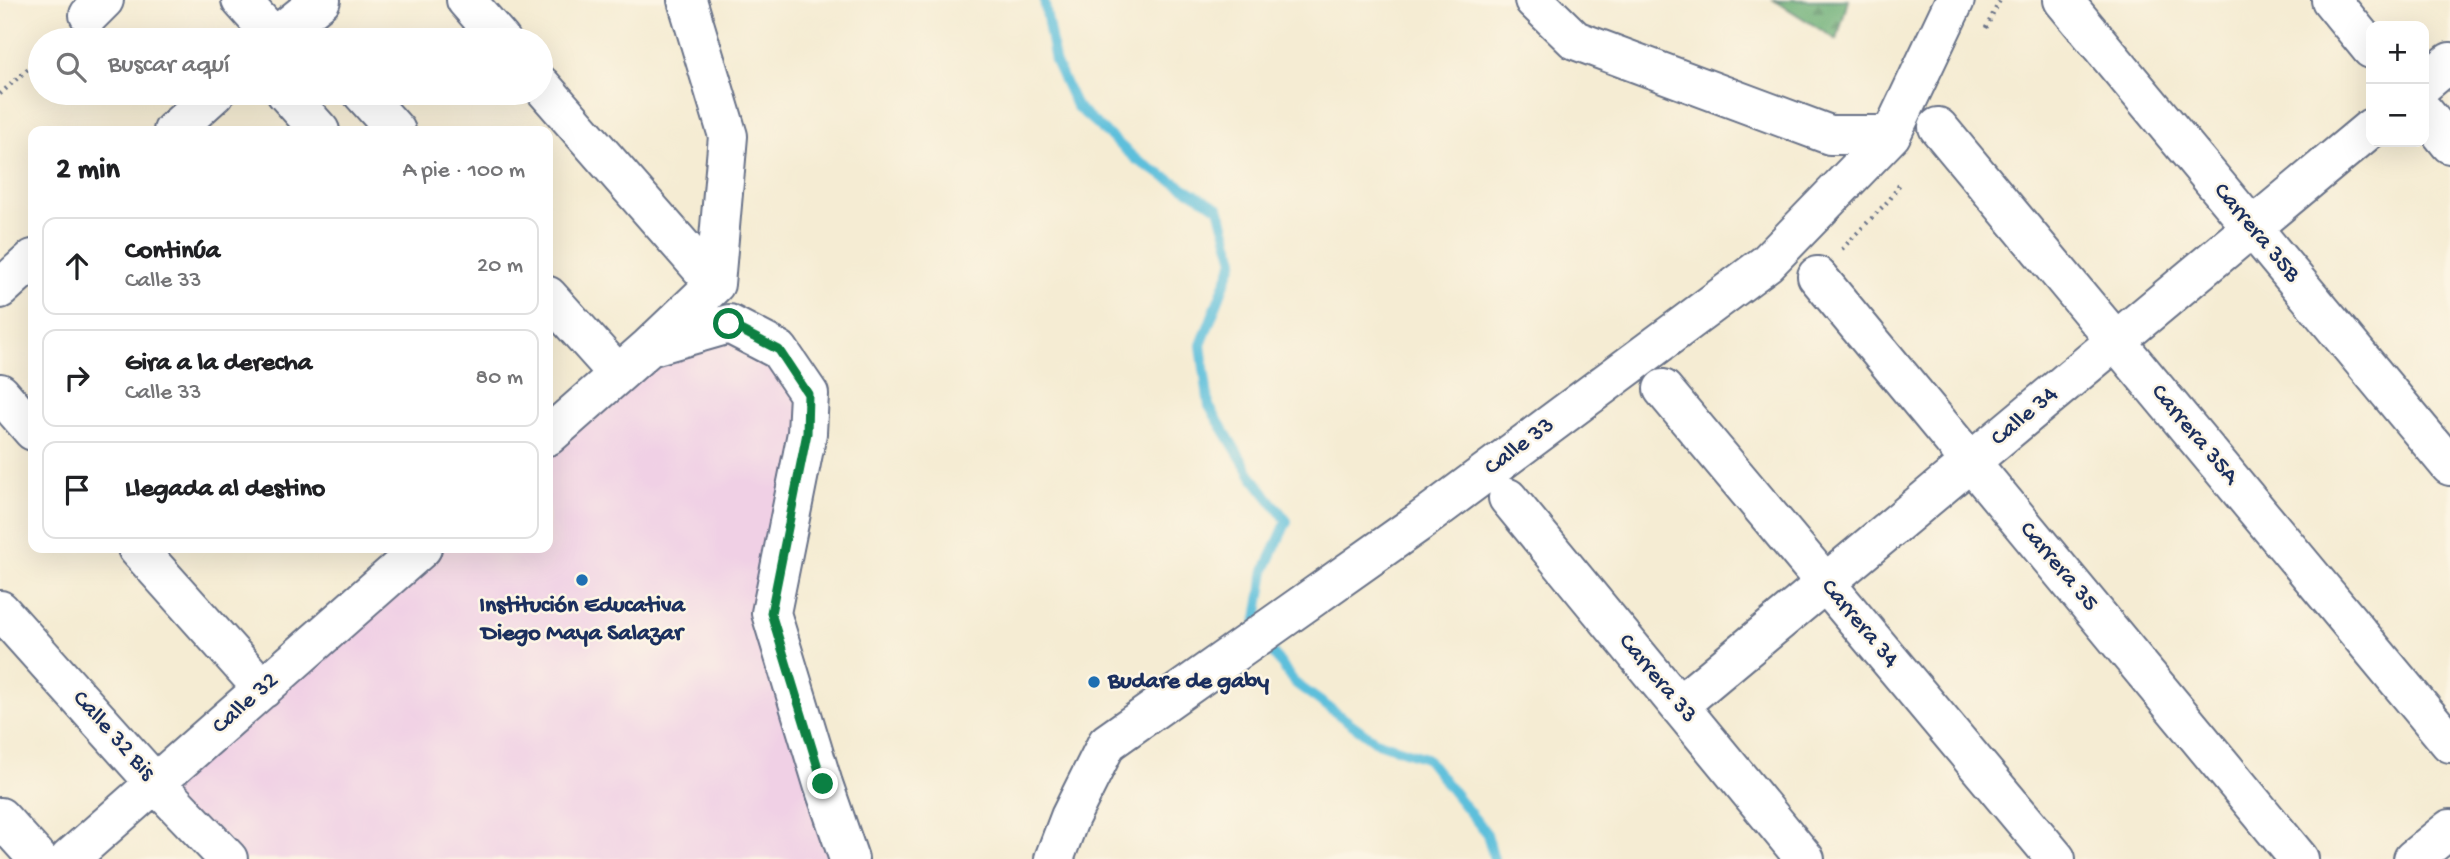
<!DOCTYPE html>
<html lang="es">
<head>
<meta charset="utf-8">
<style>
	body { margin:0; font-family:"Gochi Hand",sans-serif; background:#f6f6f6; color:#202124 }
	.controls { position:absolute; right:21px; top:21px; display:grid; overflow:hidden; border-radius:14px; box-shadow:0 7px 28px #0002 }
	.controls button { width:63px; height:63px; display:grid; place-items:center; padding:0; border:0; border-bottom:2px solid #e0e0e0; background:#fff; color:#202124; font:35px sans-serif }
	.stop { position:absolute; width:21px; height:21px; margin:-16px; border:5px solid #0b8043; border-radius:50%; background:#fff }
	.stop.end { background:#0b8043; border-color:#fff; box-shadow:0 2px 7px #0008 }
	.list { margin:0; padding:0; list-style:none }
	h2 { display:flex; justify-content:space-between; align-items:center; height:91px; margin:0; padding:0 28px; font-size:30px }
	h2 small { font-size:23px; font-weight:400; color:#757577 }
	.list li { display:grid; grid-template-columns:46px 1fr auto; gap:21px; align-items:center; box-sizing:border-box; height:98px; margin:0 14px 14px; padding:0 14px; border:2px solid #e0e0e0; border-radius:14px }
	.list b { display:block; font-size:26px; white-space:nowrap }
	.list p { margin:0; font-size:23px; white-space:nowrap; color:#757577 }
	.list em { font-size:23px; font-style:normal; color:#757577 }
	.icon { flex:none; width:38px; height:38px; fill:none; stroke:currentColor; stroke-width:2; stroke-linecap:round; stroke-linejoin:round }
	.map { position:relative; flex:none; width:2450px; height:859px; overflow:hidden }
	.search { position:absolute; background:#fff; box-shadow:0 7px 28px #0002; left:28px; top:28px; width:525px; height:77px; display:flex; align-items:center; gap:18px; box-sizing:border-box; padding:0 24px; border-radius:38px; color:#757577; font-size:26px }
	.panel { position:absolute; background:#fff; box-shadow:0 7px 28px #0002; left:28px; top:126px; width:525px; height:427px; border-radius:14px }
	.map>svg:first-child { display:block }
	.built { fill:#f0d0e5 }
	.forest { fill:url(#forest-firs); stroke:#406e68; stroke-width:2 }
	.lines { fill:none; stroke-linecap:round; stroke-linejoin:round }
	.stream { stroke:#5dbfdb; stroke-width:10 }
	.minor-casing { stroke:#677187; stroke-width:42 }
	.path { stroke:#677187; stroke-width:4.5; stroke-dasharray:2 5; stroke-linecap:butt }
	.minor { stroke:#fff; stroke-width:38 }
	.route { stroke:#0b8043; stroke-width:9 }
	.poi-dot { fill:#1f6fb2; stroke:#fcf5e5; stroke-width:2.5 }
	.labels { text-anchor:middle; dominant-baseline:central; stroke-width:5; stroke-linejoin:round; paint-order:stroke }
	.street-label { font-size:24px; fill:#1b2f5e; stroke:#fcf5e5 }
	.poi-label { font-size:24px; font-weight:bold; fill:#1b2f5e; stroke:#fcf5e5 }
</style>
</head>
<body>
<div class="map">
<svg width="2450" height="859" viewBox="0 0 2450 859">
	<defs>
		<pattern id="forest-firs" width="22" height="20" patternUnits="userSpaceOnUse" patternTransform="scale(1.75)"><rect width="22" height="20" fill="#66ac72"/><path d="M5 1l3.5 6h-7zM16 11l3.5 6h-7z" fill="#538c61"/></pattern>
	</defs>
	<rect width="100%" height="100%" fill="#fcf5e5"/>
	<filter id="ink" filterUnits="userSpaceOnUse"><feTurbulence type="fractalNoise" baseFrequency=".0143" numOctaves="2"/><feDisplacementMap in="SourceGraphic" scale="14" xChannelSelector="R" yChannelSelector="G"/><feConvolveMatrix kernelMatrix="1 2 1 2 8 2 1 2 1" color-interpolation-filters="sRGB"/></filter>
	<filter id="wash" filterUnits="userSpaceOnUse"><feTurbulence type="fractalNoise" baseFrequency=".00686" numOctaves="4" result="noise"/><feDisplacementMap in="SourceGraphic" scale="28" xChannelSelector="R" yChannelSelector="G"/><feGaussianBlur stdDeviation="1.57" result="paint"/><feColorMatrix in="noise" values="0 0 0 0 0 0 0 0 0 0 0 0 0 0 0 0 0 1.4 0 .05"/><feComposite in="paint" operator="in"/></filter>
	<g filter="url(#wash)">
		<rect width="100%" height="100%" fill="#f5ecd3"/>
		<path class="built" d="M 729,324 L 808,394 L 771,613 L 849,859 L 228,859 L 156,784 L 422,548 L 548,548 L 548,436 L 649,347 Z"/>
		<path class="forest" d="M 1774,0 L 1848,0 L 1837,40 Z"/>
		<g class="lines">
			<path class="stream" d="M 1044,0 L 1055,61 L 1076,106 L 1138,161 L 1219,208 L 1234,260 L 1201,345 L 1209,406 L 1253,478 L 1287,521 L 1265,570 L 1256,625
				M 1264,641 L 1295,683 L 1375,741 L 1426,758 L 1487,834 L 1494,859"/>
		</g>
	</g>
	<g filter="url(#ink)">
		<g class="lines">
			<g class="minor-casing">
				<path id="minor" d="M 241,0 L 274,37
					M 466,0 L 501,40
					M 1534,0 L 1575,40 L 1830,135 L 1891,135
					M 2063,0 L 2450,466
					M 2331,0 L 2371,49
					M 89,15 L 104,0
					M 271,40 L 321,0
					M 2424,84 L 2450,62
					M 541,85 L 715,284
					M 286,93 L 320,131
					M 362,93 L 396,131
					M 2424,112 L 2450,144
					M 1938,127 L 2450,743
					M 173,131 L 215,93
					M 1817,276 L 2299,859
					M 0,289 L 33,259
					M 548,296 L 618,374
					M 649,347 L 729,324 L 779,350 L 809,394 L 807,433 L 771,613 L 823,784 L 849,859
					M 1663,389 L 2056,859
					M 0,393 L 33,431
					M 548,436 L 649,347 L 715,284 L 728,136 L 687,0
					M 1508,498 L 1805,859
					M 137,548 L 263,689
					M 0,610 L 156,784 L 228,859
					M 1679,705 L 2371,128
					M 0,817 L 38,859
					M 69,859 L 422,548
					M 1054,859 L 1070,817 L 1107,743 L 1418,523 L 1767,263 L 1891,135 L 1955,0
					M 2413,859 L 2450,829"/>
			</g>
			<path class="path" d="M 1986,28 L 2000,0
				M 0,94 L 40,58
				M 1842,249 L 1890,199 L 1901,182"/>
			<use href="#minor" class="minor"/>
		</g>
	</g>
	<g class="lines" filter="url(#ink)">
		<path class="route" d="M 729,324 L 779,350 L 808,394 L 807,433 L 771,613 L 823,784"/>
	</g>
	<g class="poi-dot">
		<circle cx="582" cy="580" r="7"/>
		<circle cx="1094" cy="682" r="7"/>
	</g>
	<g class="labels">
		<g class="street-label">
			<text transform="translate(2256 233) rotate(50)">Carrera 35B</text>
			<text transform="translate(2025 417) rotate(-40)">Calle 34</text>
			<text transform="translate(2194 435) rotate(50)">Carrera 35A</text>
			<text transform="translate(1520 447) rotate(-37)">Calle 33</text>
			<text transform="translate(2058 567) rotate(50)">Carrera 35</text>
			<text transform="translate(1859 624) rotate(50)">Carrera 34</text>
			<text transform="translate(1657 679) rotate(50)">Carrera 33</text>
			<text transform="translate(246 704) rotate(-42)">Calle 32</text>
			<text transform="translate(113 736) rotate(48)">Calle 32 Bis</text>
		</g>
		<g class="poi-label">
			<text x="582" y="606">Institución Educativa<tspan x="582" dy="28">Diego Maya Salazar</tspan></text>
			<text x="1108" y="682" text-anchor="start">Budare de gaby</text>
		</g>
	</g>
</svg>
<div class="controls">
<button>+</button>
<button>−</button>
</div>
<div class="stop" style="left:729px;top:324px"></div>
<div class="stop end" style="left:823px;top:784px"></div>
<div class="search"><svg class="icon" aria-label="search" viewBox="0 0 24 24"><circle cx="10" cy="10" r="6"/><path d="M15 15l6 6"/></svg>Buscar aquí</div>
<section class="panel">
<h2>2 min<small>A pie · 100 m</small></h2>
<ul class="list">
<li><svg class="icon" aria-label="ahead" viewBox="0 0 24 24"><path d="M12 20V5M6 11l6-6 6 6"/></svg><div><b>Continúa</b><p>Calle 33</p></div><em>20 m</em></li>
<li><svg class="icon" aria-label="right" viewBox="0 0 24 24"><path d="M7 20v-9h11M14 6l5 5-5 5"/></svg><div><b>Gira a la derecha</b><p>Calle 33</p></div><em>80 m</em></li>
<li><svg class="icon" aria-label="arrive" viewBox="0 0 24 24"><path d="M6 21V4h12l-3 4 3 4H6"/></svg><div><b>Llegada al destino</b></div></li>
</ul>
</section>
</div>
</body>
</html>
